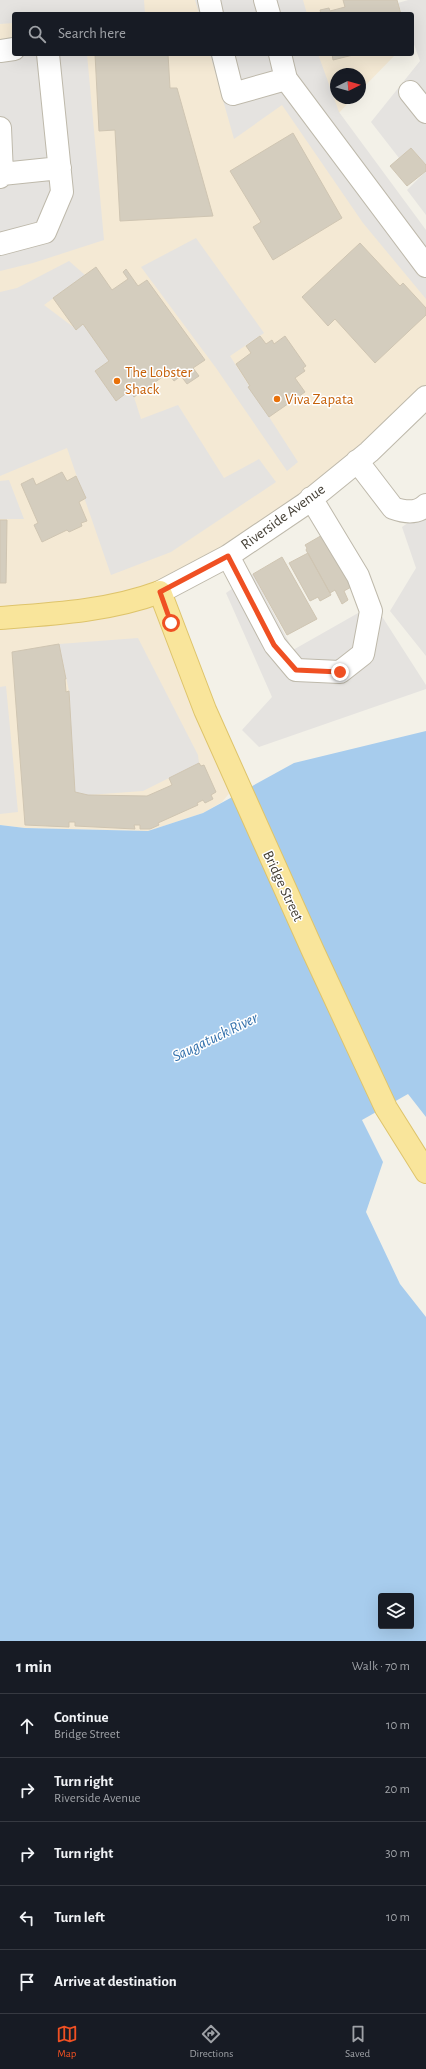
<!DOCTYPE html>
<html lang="en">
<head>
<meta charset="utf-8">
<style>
	body { margin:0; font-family:"Alegreya Sans",sans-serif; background:#242831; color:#f1f3f6 }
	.controls { position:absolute; right:12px; bottom:12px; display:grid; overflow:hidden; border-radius:4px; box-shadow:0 4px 16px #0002 }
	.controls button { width:36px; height:36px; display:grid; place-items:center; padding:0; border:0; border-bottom:1px solid #363941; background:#171b24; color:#f1f3f6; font:20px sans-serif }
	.compass { position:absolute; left:330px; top:68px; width:36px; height:36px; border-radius:50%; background:#171b24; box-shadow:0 4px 16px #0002; rotate:85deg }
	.stop { position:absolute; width:12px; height:12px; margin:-9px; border:3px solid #ef5023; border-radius:50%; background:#fff }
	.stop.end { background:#ef5023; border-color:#fff; box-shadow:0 1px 4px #0008 }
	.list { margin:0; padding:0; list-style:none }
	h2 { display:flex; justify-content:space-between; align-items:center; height:52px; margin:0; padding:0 16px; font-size:17px }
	h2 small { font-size:13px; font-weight:400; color:#9ea1a6 }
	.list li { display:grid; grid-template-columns:26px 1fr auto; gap:12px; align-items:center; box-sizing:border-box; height:64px; padding:0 16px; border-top:1px solid #363941 }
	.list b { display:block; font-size:15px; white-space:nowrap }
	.list p { margin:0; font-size:13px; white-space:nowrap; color:#9ea1a6 }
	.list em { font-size:13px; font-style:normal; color:#9ea1a6 }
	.icon { flex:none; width:22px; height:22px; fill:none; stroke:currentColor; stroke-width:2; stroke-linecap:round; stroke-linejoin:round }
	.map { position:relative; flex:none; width:426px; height:1641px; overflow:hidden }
	.search { position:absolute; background:#171b24; box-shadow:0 4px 16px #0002; left:12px; right:12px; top:12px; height:44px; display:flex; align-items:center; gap:10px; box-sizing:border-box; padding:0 14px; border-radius:4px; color:#9ea1a6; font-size:15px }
	.sheet { height:372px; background:#171b24 }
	nav { display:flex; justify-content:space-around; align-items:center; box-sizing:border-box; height:56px; border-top:1px solid #363941; background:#171b24; font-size:11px; color:#9ea1a6 }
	nav a { display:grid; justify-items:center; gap:2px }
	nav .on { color:#ef5023 }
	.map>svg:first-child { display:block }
	.commercial { fill:#f4e9d4 }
	.parking { fill:#e5e3e0 }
	.water { fill:#a7cced; fill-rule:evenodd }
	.building { fill:#d4cdbe; stroke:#cfc5b2 }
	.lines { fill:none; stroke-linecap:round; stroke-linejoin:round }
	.minor-casing { stroke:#beb9ab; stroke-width:24 }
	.major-casing { stroke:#dec46b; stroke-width:24 }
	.minor { stroke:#fff; stroke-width:22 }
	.major { stroke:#f9e59b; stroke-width:22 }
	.route { stroke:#ef5023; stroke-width:5 }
	.food-dot { fill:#e8710a; stroke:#fff; stroke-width:1.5 }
	.labels { text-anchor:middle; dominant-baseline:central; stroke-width:3; stroke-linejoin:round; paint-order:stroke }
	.food-label { font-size:15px; fill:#c56008; stroke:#fff; text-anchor:start }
	.street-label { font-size:15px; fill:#464137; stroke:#fff }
	.water-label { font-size:16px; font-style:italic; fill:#3572ad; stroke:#fff }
</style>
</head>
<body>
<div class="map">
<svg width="426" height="1641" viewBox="0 0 426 1641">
	<rect width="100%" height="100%" fill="#f3f1e8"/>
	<path class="commercial" d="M 0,0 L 397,0 L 400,14 L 14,14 L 14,54 L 396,54 L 360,91 L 360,74 L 336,74 L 336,98 L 353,98 L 337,115 L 426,233 L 426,397 L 369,452 L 160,592 L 237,784 L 222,802 L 203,813 L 148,831 L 25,828 L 0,825 Z"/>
	<path class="parking" d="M 0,0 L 144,0 L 145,14 L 14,14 L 14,23 L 0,24 Z
		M 195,0 L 303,0 L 307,14 L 199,14 Z
		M 408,0 L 426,0 L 426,165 L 411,148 L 399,158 L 371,122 L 420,61 L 412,39 L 412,14 L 402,14 L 398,3 Z
		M 14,38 L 14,54 L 87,54 L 104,240 L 33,263 L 0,271 L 0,40 Z
		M 210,54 L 318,54 L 339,112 L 426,230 L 426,299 L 363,223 L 282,105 L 234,139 Z
		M 426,171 L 426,215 L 407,190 Z
		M 196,238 L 264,333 L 230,356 L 298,462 L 287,471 L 216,368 L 141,267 Z
		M 69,261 L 85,275 L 44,305 L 76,329 L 83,324 L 109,361 L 95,371 L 116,401 L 129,391 L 134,397 L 141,419 L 178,405 L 224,478 L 259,459 L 276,482 L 171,552 L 111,575 L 67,448 L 0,476 L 0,292 L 17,288 Z
		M 9,480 L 24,519 L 0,519 L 0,481 Z
		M 426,510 L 426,656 L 390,611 L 416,568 L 402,527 Z
		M 253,574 L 293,650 L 374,604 L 426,685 L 426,689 L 259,747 L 242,730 L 272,697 L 226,593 Z
		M 138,638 L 198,755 L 199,763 L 143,791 L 88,795 L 75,792 L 69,691 L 59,644 Z
		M 6,686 L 18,812 L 0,814 L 0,687 Z"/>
	<path class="water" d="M 426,731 L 426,1117 L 408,1094 L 362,1120 L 383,1162 L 366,1212 L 400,1284 L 426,1317 L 426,1641 L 0,1641 L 0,825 L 25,828 L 148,831 L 203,813 L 294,763 ZM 381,1596 L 411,1596 L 411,1626 L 381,1626 Z"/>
	<path class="building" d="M 343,0 L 397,0 L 401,14 L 321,14 L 320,10 L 329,8 L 330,11 L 345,7 Z
		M 95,54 L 168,54 L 170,88 L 177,88 L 213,216 L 120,221 L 115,130 L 99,131 Z
		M 332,54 L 357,54 L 333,60 Z
		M 293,133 L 342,218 L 273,260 L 253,227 L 261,222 L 230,171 Z
		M 411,148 L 426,165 L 426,171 L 407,186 L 390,166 Z
		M 360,243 L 400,286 L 403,283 L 426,308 L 426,315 L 375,363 L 335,319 L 328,326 L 302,297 Z
		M 96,267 L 112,290 L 128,279 L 123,272 L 126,269 L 138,286 L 147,280 L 205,360 L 193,368 L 199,376 L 187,384 L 181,376 L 174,381 L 168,373 L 134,397 L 129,391 L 116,401 L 95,371 L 109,361 L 83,324 L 76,330 L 53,298 Z
		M 260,336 L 266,344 L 272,340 L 274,344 L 285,336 L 306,366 L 303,368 L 305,371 L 295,378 L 305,392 L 269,417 L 248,387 L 250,386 L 236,364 L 251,353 L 246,346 Z
		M 62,472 L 67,481 L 76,476 L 86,498 L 79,502 L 87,521 L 81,523 L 82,526 L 69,532 L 67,530 L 42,542 L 34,525 L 38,523 L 21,484 L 33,478 L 36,485 Z
		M 0,520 L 7,520 L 6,583 L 0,583 Z
		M 324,534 L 350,580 L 348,582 L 351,587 L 344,591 L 348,600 L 342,604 L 335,590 L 330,593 L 306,550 L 307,548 L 305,545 Z
		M 308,553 L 331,595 L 320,601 L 318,597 L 310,601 L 289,563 Z
		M 282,557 L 317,619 L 287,635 L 253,574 Z
		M 59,644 L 66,679 L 65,679 L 66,692 L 69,691 L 75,792 L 88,795 L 147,796 L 172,785 L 169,778 L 199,763 L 201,766 L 204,765 L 216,792 L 211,795 L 213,799 L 205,803 L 203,800 L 197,803 L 198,805 L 158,823 L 159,825 L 150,829 L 140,829 L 140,825 L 134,825 L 135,829 L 75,826 L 75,822 L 69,822 L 69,827 L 25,825 L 12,652 Z"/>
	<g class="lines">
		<g class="minor-casing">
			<path id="minor" d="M 209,0 L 212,14
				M 265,0 L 269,14
				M 0,51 L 14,49
				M 223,54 L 233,94 L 286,79
				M 280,54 L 286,79 L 426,266
				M 410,92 L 426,112
				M 0,128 L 2,174 L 0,177
				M 2,174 L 60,168
				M 0,244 L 45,232 L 62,192 L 48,54
				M 357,461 L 393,508 C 404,512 417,514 426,505
				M 228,556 L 275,645 L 296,670 L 340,672 L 363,654 L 371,611 L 358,576 L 311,498
				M 160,592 L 228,556 L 305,504 L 369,452 L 426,397"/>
		</g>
		<g class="major-casing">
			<path id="major" d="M 0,618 C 54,614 109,611 160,592 L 205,710 L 313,951 L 386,1108 L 426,1172"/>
		</g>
		<use href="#minor" class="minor"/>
		<use href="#major" class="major"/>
	</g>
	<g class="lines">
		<path class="route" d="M 171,623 L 160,592 L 228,556 L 274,645 L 296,670 L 340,672"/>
	</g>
	<g class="food-dot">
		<circle cx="117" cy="381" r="4"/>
		<circle cx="277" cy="399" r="4"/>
	</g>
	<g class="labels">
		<g class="food-label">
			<text x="125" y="372">The Lobster<tspan x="125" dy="17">Shack</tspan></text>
			<text x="285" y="399">Viva Zapata</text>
		</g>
		<g class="street-label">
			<text transform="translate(283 517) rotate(-36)">Riverside Avenue</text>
			<text transform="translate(283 886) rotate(65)">Bridge Street</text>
		</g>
		<g class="water-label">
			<text transform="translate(215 1037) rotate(-26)">Saugatuck River</text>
		</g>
	</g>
</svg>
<div class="controls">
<button><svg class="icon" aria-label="layers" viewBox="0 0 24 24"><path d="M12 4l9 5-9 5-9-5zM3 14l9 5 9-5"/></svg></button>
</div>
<svg class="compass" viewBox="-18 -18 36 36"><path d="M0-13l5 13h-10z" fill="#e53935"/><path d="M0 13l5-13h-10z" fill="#9ea1a6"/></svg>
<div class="stop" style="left:171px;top:623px"></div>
<div class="stop end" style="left:340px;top:672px"></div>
<div class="search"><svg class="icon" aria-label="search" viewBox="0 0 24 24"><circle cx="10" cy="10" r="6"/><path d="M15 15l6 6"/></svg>Search here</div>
</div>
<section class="sheet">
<h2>1 min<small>Walk · 70 m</small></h2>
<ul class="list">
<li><svg class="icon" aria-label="ahead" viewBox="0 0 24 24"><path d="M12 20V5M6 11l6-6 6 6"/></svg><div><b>Continue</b><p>Bridge Street</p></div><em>10 m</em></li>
<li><svg class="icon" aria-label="right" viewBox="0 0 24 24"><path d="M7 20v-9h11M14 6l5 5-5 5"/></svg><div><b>Turn right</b><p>Riverside Avenue</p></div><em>20 m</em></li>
<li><svg class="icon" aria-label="right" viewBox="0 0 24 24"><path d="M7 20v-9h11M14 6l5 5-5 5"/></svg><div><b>Turn right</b></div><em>30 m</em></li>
<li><svg class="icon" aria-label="left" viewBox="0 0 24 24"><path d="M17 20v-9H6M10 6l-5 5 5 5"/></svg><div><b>Turn left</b></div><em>10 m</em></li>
<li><svg class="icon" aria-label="arrive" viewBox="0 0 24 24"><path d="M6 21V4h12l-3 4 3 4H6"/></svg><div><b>Arrive at destination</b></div></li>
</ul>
</section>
<nav>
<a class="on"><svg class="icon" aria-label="map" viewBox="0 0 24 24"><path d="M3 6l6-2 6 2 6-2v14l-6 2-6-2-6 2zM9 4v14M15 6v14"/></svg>Map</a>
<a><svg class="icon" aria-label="directions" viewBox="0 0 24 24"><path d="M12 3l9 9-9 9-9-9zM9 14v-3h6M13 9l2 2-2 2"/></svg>Directions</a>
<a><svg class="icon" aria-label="saved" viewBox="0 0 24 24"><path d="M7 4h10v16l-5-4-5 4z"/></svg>Saved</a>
</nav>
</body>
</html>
